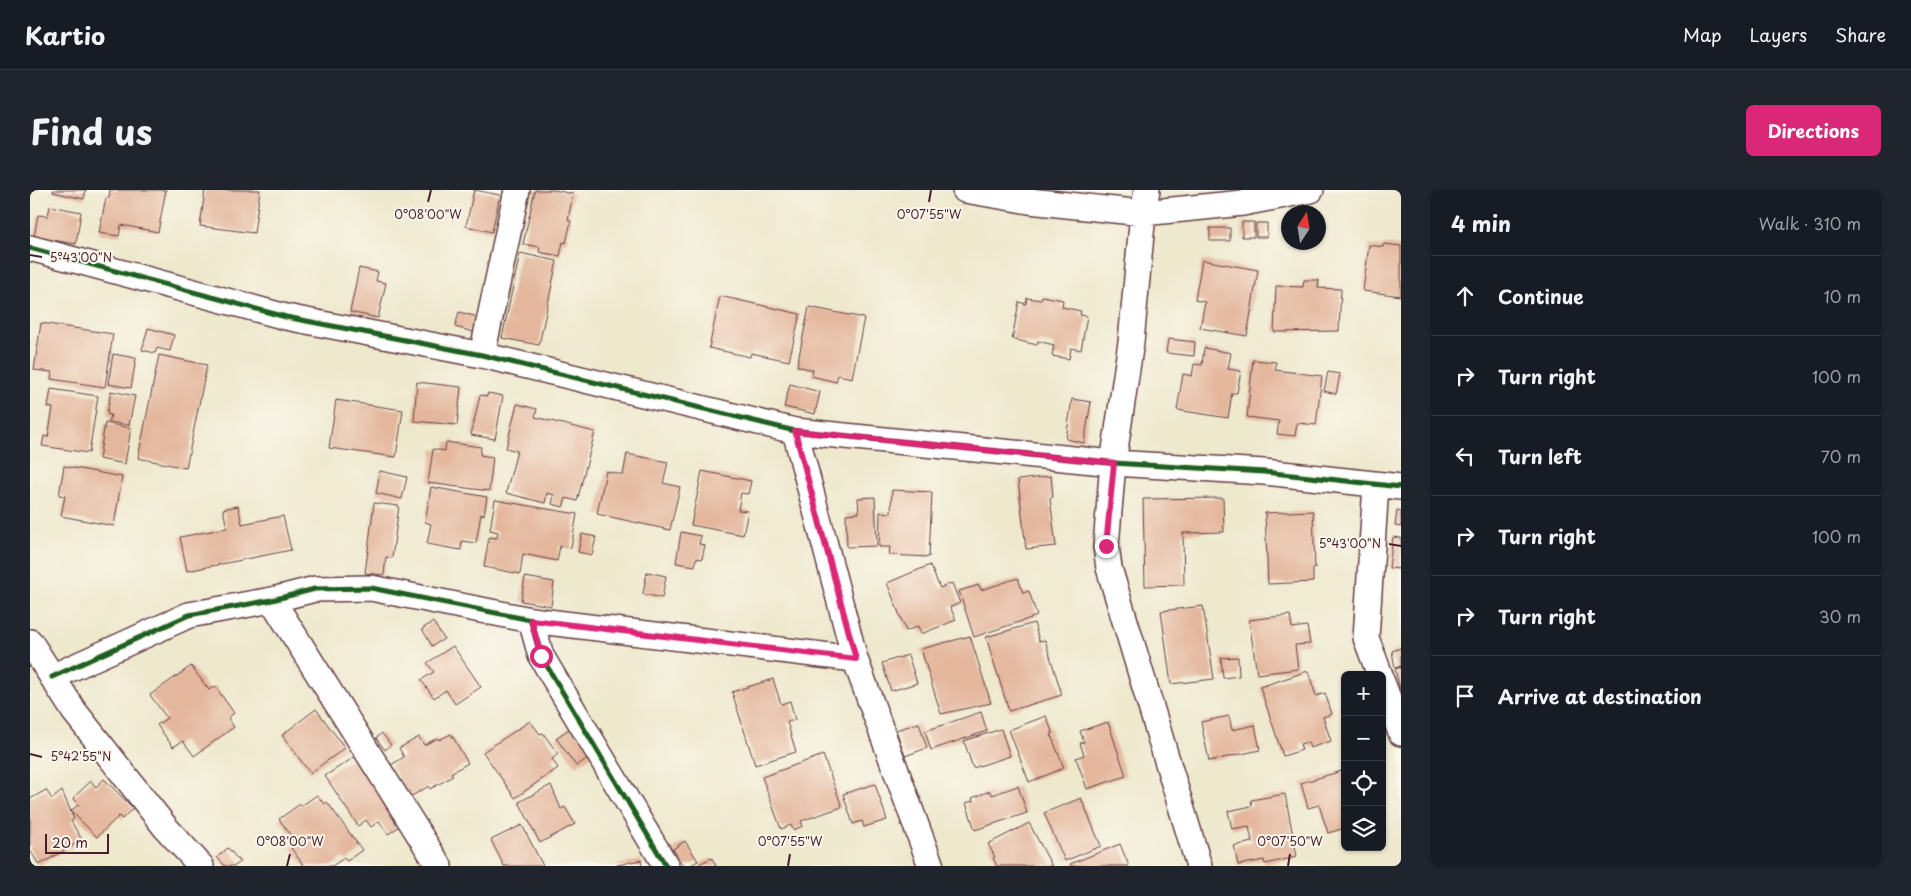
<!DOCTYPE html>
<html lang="en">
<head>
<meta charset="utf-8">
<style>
	body { margin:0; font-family:"Playpen Sans",sans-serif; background:#20242c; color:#f1f3f6 }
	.controls { position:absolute; right:15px; bottom:15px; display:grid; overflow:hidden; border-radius:8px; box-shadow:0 1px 4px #0004 }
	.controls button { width:45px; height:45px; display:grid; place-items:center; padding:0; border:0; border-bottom:1px solid #363941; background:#171b24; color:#f1f3f6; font:25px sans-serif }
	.compass { position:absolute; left:1251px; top:15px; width:45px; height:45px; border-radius:50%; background:#171b24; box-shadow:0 1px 4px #0004; rotate:12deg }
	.scale { position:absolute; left:15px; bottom:12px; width:64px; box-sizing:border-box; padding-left:5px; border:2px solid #4a1f2b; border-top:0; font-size:14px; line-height:18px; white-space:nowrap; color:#4a1f2b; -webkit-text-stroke:4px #fbf7ec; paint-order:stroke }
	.stop { position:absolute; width:15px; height:15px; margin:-11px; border:4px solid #db2777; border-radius:50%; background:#fff }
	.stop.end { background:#db2777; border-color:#fff; box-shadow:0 1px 5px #0008 }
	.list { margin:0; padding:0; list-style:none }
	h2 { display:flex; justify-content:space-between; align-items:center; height:65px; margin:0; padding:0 20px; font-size:21px }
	h2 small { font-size:16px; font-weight:400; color:#9ea1a6 }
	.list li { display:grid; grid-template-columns:32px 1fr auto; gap:15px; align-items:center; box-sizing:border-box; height:80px; padding:0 20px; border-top:1px solid #363941 }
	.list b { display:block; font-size:19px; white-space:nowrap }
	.list em { font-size:16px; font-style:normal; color:#9ea1a6 }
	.icon { flex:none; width:28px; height:28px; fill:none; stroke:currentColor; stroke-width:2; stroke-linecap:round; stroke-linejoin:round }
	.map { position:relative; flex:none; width:1371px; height:676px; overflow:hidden; border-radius:8px }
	header { display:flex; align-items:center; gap:30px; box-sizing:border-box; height:70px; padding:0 25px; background:#171b24; border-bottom:1px solid #363941 }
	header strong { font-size:24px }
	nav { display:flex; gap:28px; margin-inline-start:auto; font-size:18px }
	.intro { display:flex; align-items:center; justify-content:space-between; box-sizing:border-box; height:120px; padding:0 30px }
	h1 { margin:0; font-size:35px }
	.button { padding:12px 22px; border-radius:8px; background:#db2777; color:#fff; font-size:18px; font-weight:700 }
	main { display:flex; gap:30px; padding:0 30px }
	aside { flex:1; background:#171b24; border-radius:8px; box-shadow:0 1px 4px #0004 }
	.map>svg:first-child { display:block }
	.building { fill:#e4b79d }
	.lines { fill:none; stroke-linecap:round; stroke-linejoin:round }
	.minor-casing { stroke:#633d43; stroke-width:28 }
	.minor { stroke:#fff; stroke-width:25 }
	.cycleway-casing { stroke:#fbf7ec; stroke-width:8 }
	.cycleway { stroke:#1b5e20; stroke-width:5 }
	.route { stroke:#db2777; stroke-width:6 }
	.ticks { fill:none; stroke:#4a1f2b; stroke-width:2 }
	.ticks-label { font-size:12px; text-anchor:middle; fill:#4a1f2b; stroke:#fbf7ec; stroke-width:4; stroke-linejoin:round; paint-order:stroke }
</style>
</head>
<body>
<header>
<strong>Kartio</strong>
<nav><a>Map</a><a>Layers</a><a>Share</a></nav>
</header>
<div class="intro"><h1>Find us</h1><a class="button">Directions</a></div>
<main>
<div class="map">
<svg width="1371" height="676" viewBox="0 0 1371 676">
	<rect width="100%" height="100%" fill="#fbf7ec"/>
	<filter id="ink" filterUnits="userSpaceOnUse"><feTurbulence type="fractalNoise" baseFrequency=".02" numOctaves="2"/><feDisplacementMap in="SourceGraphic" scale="10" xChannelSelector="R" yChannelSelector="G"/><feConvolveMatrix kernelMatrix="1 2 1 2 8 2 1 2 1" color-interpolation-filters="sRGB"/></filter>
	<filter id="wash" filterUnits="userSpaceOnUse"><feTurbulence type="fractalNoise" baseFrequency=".0096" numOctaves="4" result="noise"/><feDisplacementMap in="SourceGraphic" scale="20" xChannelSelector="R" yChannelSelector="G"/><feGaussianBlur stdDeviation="1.12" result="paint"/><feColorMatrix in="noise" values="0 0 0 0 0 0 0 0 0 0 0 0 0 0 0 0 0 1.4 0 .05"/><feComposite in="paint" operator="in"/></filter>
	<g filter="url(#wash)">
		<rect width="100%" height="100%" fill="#eee8cd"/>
		<g id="blocks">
			<path class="building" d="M 23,0 L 56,0 L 54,9 L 23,2 Z
				M 80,0 L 136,0 L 128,42 L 91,35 L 89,46 L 69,43 L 76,8 L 79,8 Z
				M 175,0 L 230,0 L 224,43 L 170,36 Z
				M 444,0 L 470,5 L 462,42 L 436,36 Z
				M 505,0 L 524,0 L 543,4 L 538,30 L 541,31 L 536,53 L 533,52 L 530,66 L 509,62 L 510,57 L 493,54 Z
				M 20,16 L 51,22 L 46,54 L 4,47 L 8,25 L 18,26 Z
				M 1212,32 L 1224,32 L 1224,47 L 1212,47 Z
				M 1226,33 L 1237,33 L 1237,47 L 1226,47 Z
				M 1180,38 L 1200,38 L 1200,51 L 1180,51 Z
				M 1354,54 L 1371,56 L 1371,106 L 1333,101 L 1339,55 L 1353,57 Z
				M 490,63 L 527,71 L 509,155 L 472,148 Z
				M 1172,70 L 1228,80 L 1217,146 L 1170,138 L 1175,112 L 1165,110 Z
				M 329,78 L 348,82 L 346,91 L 356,93 L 348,128 L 320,122 Z
				M 1274,90 L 1289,90 L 1288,98 L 1311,99 L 1309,141 L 1244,142 L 1246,96 L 1273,97 Z
				M 690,106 L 770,124 L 759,171 L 721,163 L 720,167 L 679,158 Z
				M 1012,106 L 1033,110 L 1032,117 L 1051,121 L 1050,125 L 1057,126 L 1051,160 L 1041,158 L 1039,169 L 1022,166 L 1024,155 L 1008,151 L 1007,155 L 982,149 L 989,112 L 996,114 L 997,108 L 1011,110 Z
				M 779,117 L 834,128 L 822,188 L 808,185 L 806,192 L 781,186 L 783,180 L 767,176 Z
				M 429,122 L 448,127 L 444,142 L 425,137 Z
				M 11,133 L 83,144 L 75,197 L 21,189 L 22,182 L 4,180 Z
				M 118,138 L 144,145 L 140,161 L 127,158 L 125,163 L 112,160 Z
				M 1138,149 L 1165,152 L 1164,166 L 1136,163 Z
				M 1174,158 L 1201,163 L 1198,179 L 1211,181 L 1207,203 L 1202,203 L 1198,228 L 1147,220 L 1153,184 L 1162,186 L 1164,174 L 1172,175 Z
				M 83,164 L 106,168 L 101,198 L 78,194 Z
				M 129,165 L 177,175 L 156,278 L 108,268 Z
				M 1223,170 L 1246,172 L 1245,180 L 1292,186 L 1286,235 L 1267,233 L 1265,246 L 1247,244 L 1249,231 L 1217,227 Z
				M 1298,182 L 1310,184 L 1306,204 L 1294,201 Z
				M 387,192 L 431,197 L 427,235 L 384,231 Z
				M 760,194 L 790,202 L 785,224 L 754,217 Z
				M 21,199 L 68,206 L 59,263 L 12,256 L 14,246 L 18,247 L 23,218 L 18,217 Z
				M 81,201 L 105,206 L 99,235 L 79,232 L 81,225 L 77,224 Z
				M 458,203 L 473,206 L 465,249 L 441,245 L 450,205 L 457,206 Z
				M 1042,209 L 1061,212 L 1054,253 L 1036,249 Z
				M 306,210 L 373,220 L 366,267 L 299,258 Z
				M 487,214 L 507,219 L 505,227 L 565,242 L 547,311 L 536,308 L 533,317 L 522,314 L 524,305 L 517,303 L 515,313 L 476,303 L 487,261 L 476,258 Z
				M 75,233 L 101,238 L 95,274 L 69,269 Z
				M 416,252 L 451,257 L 450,265 L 463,267 L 459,301 L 398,293 L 403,259 L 415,261 Z
				M 597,264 L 638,272 L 633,293 L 650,297 L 640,340 L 567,324 L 576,281 L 593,285 Z
				M 34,276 L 92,287 L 84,336 L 31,326 L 35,306 L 29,305 Z
				M 350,281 L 377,287 L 372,309 L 346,303 Z
				M 672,281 L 721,291 L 718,304 L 711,303 L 708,320 L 718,321 L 713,345 L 661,335 Z
				M 1021,286 L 1023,307 L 1020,308 L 1026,356 L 996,359 L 988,290 Z
				M 401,297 L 457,307 L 454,325 L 451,324 L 446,353 L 432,351 L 431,360 L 397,354 L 401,334 L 395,332 Z
				M 862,300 L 902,302 L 899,367 L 859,365 L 860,357 L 849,357 L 850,322 L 861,323 Z
				M 845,307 L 847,356 L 817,357 L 816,324 L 829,323 L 828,308 Z
				M 1193,308 L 1194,342 L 1153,343 L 1154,395 L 1115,396 L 1113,309 Z
				M 465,310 L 547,324 L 541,358 L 530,356 L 527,371 L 493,364 L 490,384 L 454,377 L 459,347 L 467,348 L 468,342 L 460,340 Z
				M 344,313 L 369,316 L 362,368 L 356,367 L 354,385 L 335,383 Z
				M 208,316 L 212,334 L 253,326 L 261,360 L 157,381 L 150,347 L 197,338 L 193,319 Z
				M 1367,320 L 1371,321 L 1371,337 L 1365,336 Z
				M 1283,321 L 1285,378 L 1283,378 L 1283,392 L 1238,394 L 1235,323 Z
				M 651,342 L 671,346 L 669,354 L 675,355 L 672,369 L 666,368 L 665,376 L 646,373 Z
				M 552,344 L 566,347 L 562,365 L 548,362 Z
				M 1363,347 L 1371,348 L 1371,379 L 1359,378 Z
				M 900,375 L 910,398 L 922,393 L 930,413 L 920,417 L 926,430 L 891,444 L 888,436 L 876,441 L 857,393 Z
				M 617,382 L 636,386 L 632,408 L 613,404 Z
				M 495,387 L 524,392 L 521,416 L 491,411 Z
				M 988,388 L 993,403 L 999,401 L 1007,426 L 944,447 L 929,401 L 949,395 L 951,400 Z
				M 1173,416 L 1184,489 L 1141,494 L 1131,421 Z
				M 1260,425 L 1262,438 L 1277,436 L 1280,454 L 1265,455 L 1268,479 L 1227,484 L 1219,430 Z
				M 403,432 L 414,449 L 402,456 L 392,439 Z
				M 1004,433 L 1009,451 L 1015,450 L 1032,505 L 979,521 L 956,447 Z
				M 940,446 L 961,513 L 911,524 L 891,459 Z
				M 423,456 L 451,497 L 425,514 L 416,500 L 404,508 L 391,490 L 404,482 L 397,473 Z
				M 1371,458 L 1371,476 L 1365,478 L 1362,461 Z
				M 878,465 L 887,493 L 861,501 L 852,473 Z
				M 1208,467 L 1209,486 L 1193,488 L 1191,468 Z
				M 161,476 L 179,500 L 185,496 L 204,523 L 198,528 L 204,537 L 164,566 L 153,551 L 143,557 L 127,535 L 137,528 L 120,505 Z
				M 1371,477 L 1371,499 L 1370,499 L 1365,479 Z
				M 1278,481 L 1286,506 L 1295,503 L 1302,524 L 1293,527 L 1301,551 L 1280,558 L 1278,552 L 1270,554 L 1272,560 L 1253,566 L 1230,497 Z
				M 743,489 L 751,514 L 760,511 L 765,530 L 757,532 L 766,562 L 725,575 L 702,502 Z
				M 286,519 L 315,558 L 280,583 L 252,545 Z
				M 951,522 L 957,541 L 901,560 L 895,541 Z
				M 1016,526 L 1023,544 L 1021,545 L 1034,578 L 999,592 L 979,540 Z
				M 1199,526 L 1202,540 L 1225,535 L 1230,560 L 1179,571 L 1171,532 Z
				M 500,531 L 510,544 L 513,543 L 528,564 L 522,569 L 528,578 L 485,608 L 453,562 Z
				M 1078,532 L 1096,586 L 1057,599 L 1046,568 L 1054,565 L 1050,553 L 1054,552 L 1050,541 Z
				M 889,533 L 897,558 L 875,566 L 866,540 Z
				M 543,536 L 564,564 L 546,576 L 526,548 Z
				M 971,539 L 980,566 L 943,578 L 934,551 Z
				M 352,543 L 361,555 L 355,560 L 346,548 Z
				M 421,544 L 438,573 L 421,583 L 423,586 L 400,599 L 399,596 L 380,607 L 361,575 L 374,567 L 369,558 L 389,547 L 394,555 L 408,548 L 409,550 Z
				M 793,565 L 812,617 L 771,631 L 773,636 L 763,640 L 761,635 L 751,639 L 732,587 Z
				M 326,566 L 373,634 L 358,644 L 349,631 L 341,637 L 336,630 L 328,636 L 295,586 Z
				M 1315,580 L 1315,638 L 1298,643 L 1289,615 L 1278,618 L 1271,593 Z
				M 74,589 L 103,618 L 92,629 L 89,626 L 67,647 L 41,621 L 49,614 L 43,608 L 61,591 L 66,597 Z
				M 845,594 L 857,630 L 834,637 L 832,631 L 823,634 L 813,604 Z
				M 521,595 L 531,619 L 535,617 L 545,634 L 510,653 L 489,612 Z
				M 988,596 L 997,623 L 945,640 L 936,613 L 943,611 L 942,608 L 960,601 L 962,605 Z
				M 16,600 L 22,609 L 32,601 L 44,629 L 41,631 L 52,650 L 9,675 L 0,660 L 0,609 Z
				M 1255,604 L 1267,667 L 1235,674 L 1234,670 L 1208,675 L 1204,656 L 1222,652 L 1219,636 L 1202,639 L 1198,621 L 1222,616 L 1221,610 Z
				M 287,605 L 294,614 L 297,612 L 332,660 L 317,671 L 314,668 L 302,676 L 274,676 L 261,658 L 267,654 L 249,629 L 270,614 L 271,616 Z
				M 1051,608 L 1071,656 L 1035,671 L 1014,623 Z
				M 999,633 L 1022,676 L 967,676 L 963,668 L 965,667 L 958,654 Z
				M 492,635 L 513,676 L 474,676 L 461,650 Z
				M 655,651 L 668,671 L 659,676 L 653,676 L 643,659 Z
				M 1090,654 L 1099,676 L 1041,676 L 1040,674 Z
				M 198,658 L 210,672 L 205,676 L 195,676 L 187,667 Z
				M 682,668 L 686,676 L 670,676 L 669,674 Z
				M 611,670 L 612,676 L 587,676 L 587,675 Z"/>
		</g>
	</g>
	<g filter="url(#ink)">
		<use href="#blocks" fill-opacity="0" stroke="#633d43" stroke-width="1"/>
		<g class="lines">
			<g class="minor-casing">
				<path id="minor" d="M 935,0 L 999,11 L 1113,23 L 1213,13 L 1281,0
					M 1117,0 L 1113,23 L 1101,152 L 1083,273 L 1076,356 L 1079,378 L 1169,676
					M 0,58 L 256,127 L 452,165 L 765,241 L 1083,273 L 1234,282 L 1371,297
					M 452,165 L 487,0
					M 765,241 L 825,469 L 901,676
					M 1346,295 L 1336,448 L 1350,485
					M 242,410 L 409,676
					M 501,430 L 825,469
					M 0,452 L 44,521 L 136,638 L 171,676
					M 22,487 L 159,425 L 242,410 L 285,399 L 341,398 L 501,430 L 511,466 L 636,676
					M 1352,492 L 1371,543"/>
			</g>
			<use href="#minor" class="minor"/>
			<g class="cycleway-casing">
				<path id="cycleway" d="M 0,58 L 256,127 L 452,165 L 765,241 L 1083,273 L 1234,282 L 1371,297
					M 22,487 L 159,425 L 242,410 L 285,399 L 341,398 L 501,430 L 511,466 L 636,676"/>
			</g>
			<use href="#cycleway" class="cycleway"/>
		</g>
	</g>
	<g class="lines" filter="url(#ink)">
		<path class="route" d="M 511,466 L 501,430 L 826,469 L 765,241 L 1084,273 L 1076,356"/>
	</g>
	<path class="ticks" d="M 398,12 L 401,0M 899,12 L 901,0M 0,65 L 12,67M 1359,354 L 1371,356M 0,564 L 12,567M 257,676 L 260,664M 758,676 L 760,664M 1258,676 L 1260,664"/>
	<g class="ticks-label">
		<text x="398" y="29">0°08'00"W</text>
		<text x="899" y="29">0°07'55"W</text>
		<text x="51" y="72">5°43'00"N</text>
		<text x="1320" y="358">5°43'00"N</text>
		<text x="51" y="571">5°42'55"N</text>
		<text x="260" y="656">0°08'00"W</text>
		<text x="760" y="656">0°07'55"W</text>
		<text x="1260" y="656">0°07'50"W</text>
	</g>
</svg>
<div class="controls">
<button>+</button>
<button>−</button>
<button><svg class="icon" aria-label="locate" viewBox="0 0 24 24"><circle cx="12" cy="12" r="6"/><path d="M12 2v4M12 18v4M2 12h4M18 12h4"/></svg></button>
<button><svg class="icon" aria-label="layers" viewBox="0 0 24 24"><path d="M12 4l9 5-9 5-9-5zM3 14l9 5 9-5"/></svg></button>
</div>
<svg class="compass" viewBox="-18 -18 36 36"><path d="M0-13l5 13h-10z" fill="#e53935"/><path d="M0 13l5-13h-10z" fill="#9ea1a6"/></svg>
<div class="scale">20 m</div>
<div class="stop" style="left:511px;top:466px"></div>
<div class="stop end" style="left:1076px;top:356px"></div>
</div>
<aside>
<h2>4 min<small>Walk · 310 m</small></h2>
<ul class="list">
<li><svg class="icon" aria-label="ahead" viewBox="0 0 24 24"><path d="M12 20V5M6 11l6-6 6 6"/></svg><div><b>Continue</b></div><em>10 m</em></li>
<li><svg class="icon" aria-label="right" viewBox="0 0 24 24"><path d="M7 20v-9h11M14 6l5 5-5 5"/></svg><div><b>Turn right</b></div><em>100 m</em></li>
<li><svg class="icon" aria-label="left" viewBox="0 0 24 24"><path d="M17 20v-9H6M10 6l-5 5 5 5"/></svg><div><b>Turn left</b></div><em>70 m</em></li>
<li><svg class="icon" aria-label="right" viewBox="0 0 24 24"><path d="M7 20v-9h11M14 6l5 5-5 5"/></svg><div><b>Turn right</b></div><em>100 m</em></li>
<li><svg class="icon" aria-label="right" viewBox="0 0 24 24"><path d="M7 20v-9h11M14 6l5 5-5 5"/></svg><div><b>Turn right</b></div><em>30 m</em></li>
<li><svg class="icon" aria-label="arrive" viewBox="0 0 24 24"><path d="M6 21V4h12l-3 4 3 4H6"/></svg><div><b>Arrive at destination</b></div></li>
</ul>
</aside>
</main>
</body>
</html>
